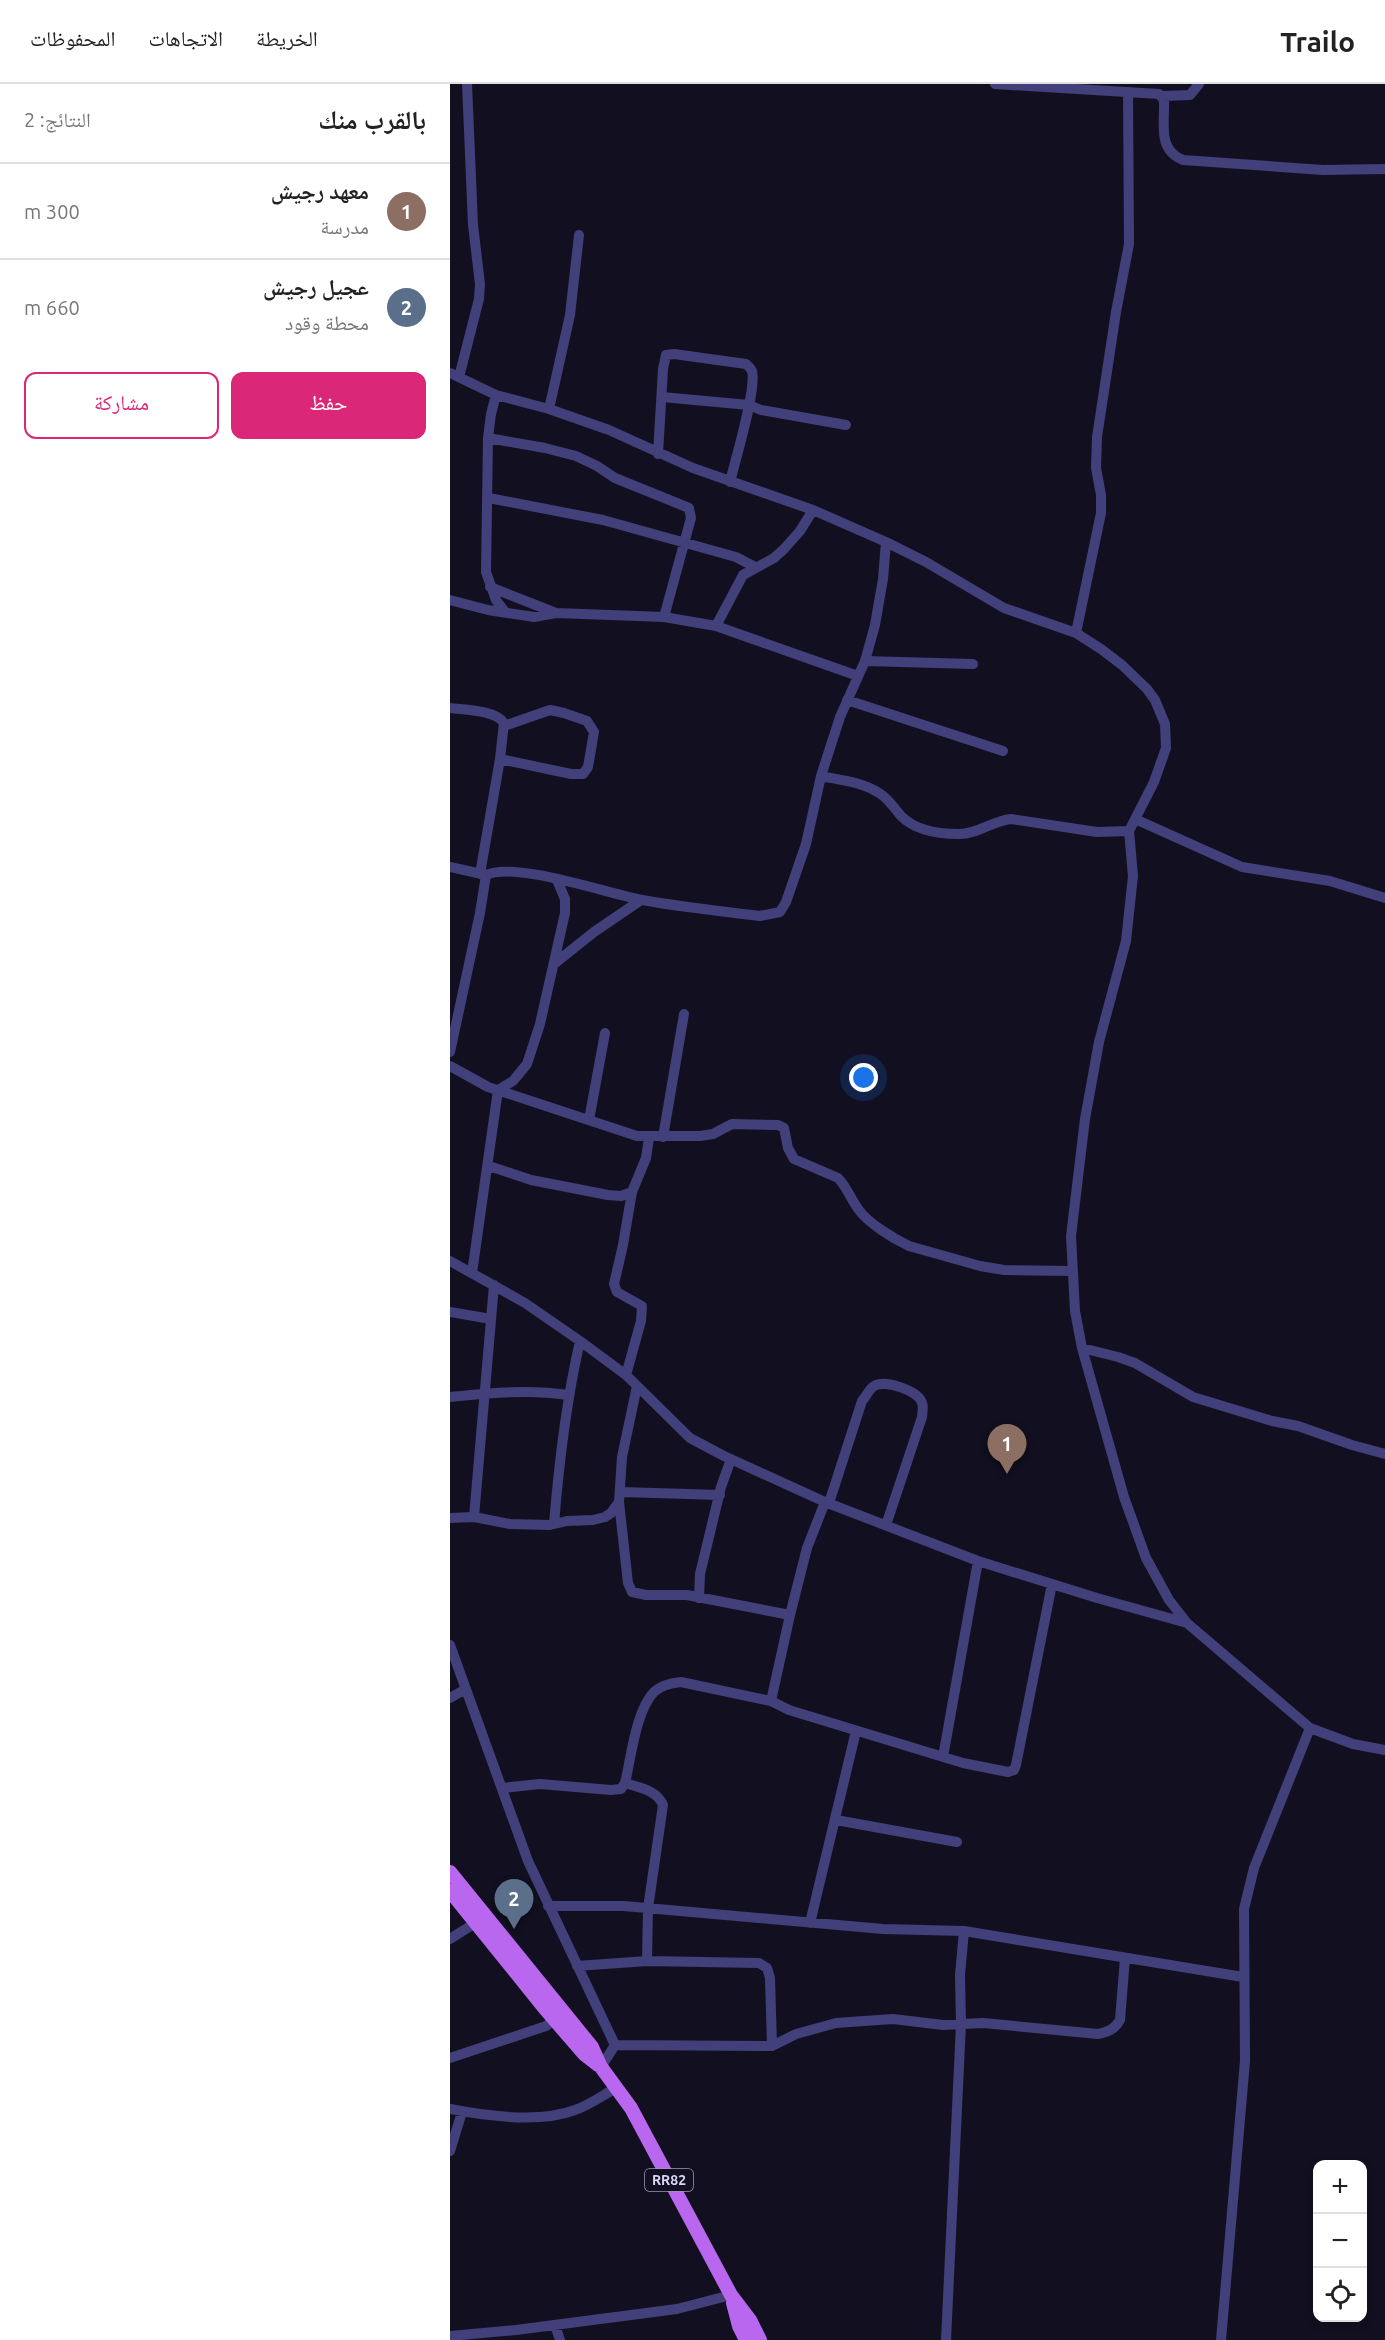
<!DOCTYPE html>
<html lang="ar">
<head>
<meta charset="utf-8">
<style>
	body { margin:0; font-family:Ubuntu,"Noto Naskh Arabic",sans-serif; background:#f2f2f2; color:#222; direction:rtl }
	.controls { position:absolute; right:18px; bottom:18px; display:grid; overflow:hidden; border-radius:12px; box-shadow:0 3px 9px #0003 }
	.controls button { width:54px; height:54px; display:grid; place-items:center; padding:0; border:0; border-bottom:2px solid #e0e0e0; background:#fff; color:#222; font:30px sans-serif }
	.you { position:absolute; left:414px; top:994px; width:21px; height:21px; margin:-15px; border:4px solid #fff; border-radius:50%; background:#1a73e8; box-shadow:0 0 0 9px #1a73e833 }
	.badge { display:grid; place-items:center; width:39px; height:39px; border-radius:50%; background:#db2777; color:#fff; font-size:20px; font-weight:700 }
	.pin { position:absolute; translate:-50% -50px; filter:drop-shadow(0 2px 3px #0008) }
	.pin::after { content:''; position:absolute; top:32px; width:21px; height:18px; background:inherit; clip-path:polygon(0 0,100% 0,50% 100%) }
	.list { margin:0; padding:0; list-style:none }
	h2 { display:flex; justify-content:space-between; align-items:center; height:78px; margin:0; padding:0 24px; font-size:26px }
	h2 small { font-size:20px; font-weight:400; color:#767676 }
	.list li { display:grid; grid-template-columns:39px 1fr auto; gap:18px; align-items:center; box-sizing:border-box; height:96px; padding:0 24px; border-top:2px solid #e0e0e0 }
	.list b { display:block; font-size:22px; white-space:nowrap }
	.list p { margin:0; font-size:20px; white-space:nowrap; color:#767676 }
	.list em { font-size:20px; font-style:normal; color:#767676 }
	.actions { display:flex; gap:12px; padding:18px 24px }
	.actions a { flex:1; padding:14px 0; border:2px solid #db2777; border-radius:12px; text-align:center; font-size:21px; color:#db2777 }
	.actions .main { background:#db2777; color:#fff }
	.icon { flex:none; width:33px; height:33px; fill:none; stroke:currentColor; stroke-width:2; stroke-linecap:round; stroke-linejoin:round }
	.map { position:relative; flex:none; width:935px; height:2256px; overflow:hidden; direction:ltr }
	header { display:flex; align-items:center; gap:36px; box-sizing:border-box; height:84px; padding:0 30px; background:#fff; border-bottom:2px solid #e0e0e0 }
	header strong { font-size:28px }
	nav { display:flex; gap:33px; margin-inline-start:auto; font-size:21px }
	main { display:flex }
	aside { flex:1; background:#fff }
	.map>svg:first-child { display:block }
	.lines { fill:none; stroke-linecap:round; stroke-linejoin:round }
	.minor { stroke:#41407a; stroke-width:10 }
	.major { stroke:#b967ee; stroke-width:14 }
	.labels { text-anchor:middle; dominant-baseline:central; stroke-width:4.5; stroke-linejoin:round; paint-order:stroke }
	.shield { fill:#121020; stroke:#9d99b9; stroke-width:1.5 }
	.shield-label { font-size:14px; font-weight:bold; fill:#d8d4fa }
</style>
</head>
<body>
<header>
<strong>Trailo</strong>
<nav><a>الخريطة</a><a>الاتجاهات</a><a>المحفوظات</a></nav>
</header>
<main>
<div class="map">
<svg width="935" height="2256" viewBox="0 0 935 2256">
	<rect width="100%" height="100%" fill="#121020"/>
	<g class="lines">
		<path class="minor" d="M 545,0 L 709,10 L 714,16 C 715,39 707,66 733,76 L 873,86 L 935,85
			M 713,12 L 740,11 L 749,0
			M 0,289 L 46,311 L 99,325 L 159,346 L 243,384 L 363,426 L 436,458 L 476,478 L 554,524 L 626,549 L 651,565 L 672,581 L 697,605 L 705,616 L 715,640 L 716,664 L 704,698 L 679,747 L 683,792 L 676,857 L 649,958 L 635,1035 L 621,1152 L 625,1227 L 632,1264 L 674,1413 L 696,1474 L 719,1516 L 737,1539 L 860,1644 L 903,1660 L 935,1666
			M 9,293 L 29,215 L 30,200 L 23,141 L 17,0
			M 46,311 L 41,330 L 38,354 L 36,488 L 46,516 L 55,528
			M 212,313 L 299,321 L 311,326 L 396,341
			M 99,325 L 120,231 L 129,151
			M 38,354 L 95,364 L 126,372 L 147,382 L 165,394 L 239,424 L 241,434 L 214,533
			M 208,370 L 213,285 L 216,271 L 224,270 L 296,280 C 299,283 300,283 302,287 C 307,305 285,377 280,398
			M 39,414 L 153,436 L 286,473 L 305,483
			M 40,503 L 106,529
			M 0,516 L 38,526 L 84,533 L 106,529 L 214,533 L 266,542 L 408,592
			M 266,542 L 293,491 L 324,474 L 334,465 L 350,447 L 363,426
			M 626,549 L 651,429 L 651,411 L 646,384 L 647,353 L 666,228 L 679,160 L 678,8
			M 415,577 L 523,580
			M 397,616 L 553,667
			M 0,624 C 15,626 46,626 54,639 L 50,675 L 30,790
			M 50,675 L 121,690 L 133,690 L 138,683 L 144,648 L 137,637 L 114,629 L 100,626 L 54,642
			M 371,692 C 391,696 412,698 429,709 C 439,715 444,724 451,732 C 466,747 488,750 508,750 C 526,751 542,737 561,735 L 647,748 L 679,747
			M 685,735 L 792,783 L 880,797 L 935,814
			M 0,783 L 36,791 L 30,829 L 0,968
			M 36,791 C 65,777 159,810 192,816 C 231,823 271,827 310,832 L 330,828 L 336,818 L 356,760 L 371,692 L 390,633 L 415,577 L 425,541 L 433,495 L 436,458
			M 104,880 L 144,848 L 191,816
			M 0,982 L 38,1003 L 187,1052 L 250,1052 L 263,1050 L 282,1040 L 328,1041 L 334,1044 L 338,1064 L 344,1075 L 388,1094 C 397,1103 401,1116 409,1126 C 418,1139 444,1155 459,1162 L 530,1182 L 554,1186 L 622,1187
			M 139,1036 L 155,949
			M 213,1053 L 234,930
			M 39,1082 L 81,1096 L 158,1111 L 171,1112 L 182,1108
			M 0,1177 L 75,1219 L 130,1257 L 176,1291 L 240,1354 L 274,1372 L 375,1418 L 528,1477 L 647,1514 L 737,1539
			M 22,1189 L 48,1006 L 63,997 L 77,980 L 90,940 L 115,829 L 115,815 L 107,796
			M 0,1228 L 41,1235
			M 632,1264 L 668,1273 L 685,1279 L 743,1313 L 822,1337 L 848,1342 L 902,1361 L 935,1370
			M 176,1291 L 191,1237 L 192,1222 L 167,1208 L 164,1200 L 173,1161 L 182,1108 L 196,1074 L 199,1054
			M 0,1313 C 40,1309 78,1305 118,1311
			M 171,1408 L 270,1411
			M 169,1418 L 178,1499 L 182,1508 L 196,1511 L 237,1511 L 340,1531 L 357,1464 L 375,1418
			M 379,1419 L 412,1317 C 416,1313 419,1305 424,1302 C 435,1295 469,1307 472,1319 C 474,1323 472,1329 472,1333 L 436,1441
			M 24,1433 L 60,1440 L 100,1441 L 117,1437 L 143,1436 L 155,1433 L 161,1429 L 169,1418 L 172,1373 L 187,1302
			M 0,1434 L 24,1433 L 44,1201
			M 104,1440 C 109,1378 116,1318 130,1257
			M 249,1514 L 250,1490 L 271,1403 L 281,1375
			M 340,1531 L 321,1617 L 339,1626 L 513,1679 L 558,1688 L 564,1686 L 566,1681 L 602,1500
			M 0,1561 L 78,1777 L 165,1961 L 151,1983
			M 0,1614 L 16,1605
			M 493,1673 L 528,1477
			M 52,1704 L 90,1700 L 161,1706 L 171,1705 L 175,1699 C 181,1674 186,1626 204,1608 C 211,1601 221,1599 231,1598 L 321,1617
			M 386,1736 L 507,1758
			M 98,1822 L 174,1822 L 433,1845 L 514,1847
			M 360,1839 L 406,1647
			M 0,1855 L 30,1836
			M 127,1882 L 197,1877 L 198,1824 L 213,1721 C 207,1706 190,1704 175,1699
			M 165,1961 L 322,1962 L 320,1894 L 317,1884 L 309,1879 L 197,1877
			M 322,1962 L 346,1950 L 386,1939 L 443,1935 L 493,1941 L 533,1939 L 648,1950 C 658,1948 665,1945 670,1936 L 675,1874
			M 0,1974 L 96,1942 L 110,1931
			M 0,2025 C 36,2032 91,2039 125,2026 C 140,2021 153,2011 166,2004
			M 0,2067 L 12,2028
			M 105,2241 L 110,2256
			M 0,2252 L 66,2246 L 227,2225 L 281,2211
			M 496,2256 L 511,1940 L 510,1891 L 514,1847 L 793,1893
			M 771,2256 L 795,1977 L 794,1825 L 804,1784 L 860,1644"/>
		<path class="major" d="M 0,1788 L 142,1963 L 151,1983 L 181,2024 L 281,2211 L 300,2236 L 310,2256
			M 0,1807 L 96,1926 L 134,1970 L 148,1981
			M 283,2219 L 289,2242 L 296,2256"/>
	</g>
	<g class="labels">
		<rect class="shield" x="195" y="2085" width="48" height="22" rx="4.5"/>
		<g class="shield-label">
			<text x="219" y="2096">RR82</text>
		</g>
	</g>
</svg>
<div class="controls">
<button>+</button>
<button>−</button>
<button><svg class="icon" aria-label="locate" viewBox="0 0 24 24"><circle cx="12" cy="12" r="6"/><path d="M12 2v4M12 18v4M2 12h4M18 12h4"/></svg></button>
</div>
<div class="you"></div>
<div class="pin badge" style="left:557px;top:1390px;background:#8d6e63">1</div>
<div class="pin badge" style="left:64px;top:1845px;background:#5c6f8a">2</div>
</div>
<aside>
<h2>بالقرب منك<small>النتائج: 2</small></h2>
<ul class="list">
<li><span class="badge" style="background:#8d6e63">1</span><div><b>معهد رجيش</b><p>مدرسة</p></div><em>300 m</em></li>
<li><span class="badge" style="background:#5c6f8a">2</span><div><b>عجيل رجيش</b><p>محطة وقود</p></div><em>660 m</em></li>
</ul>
<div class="actions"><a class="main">حفظ</a><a>مشاركة</a></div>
</aside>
</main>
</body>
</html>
